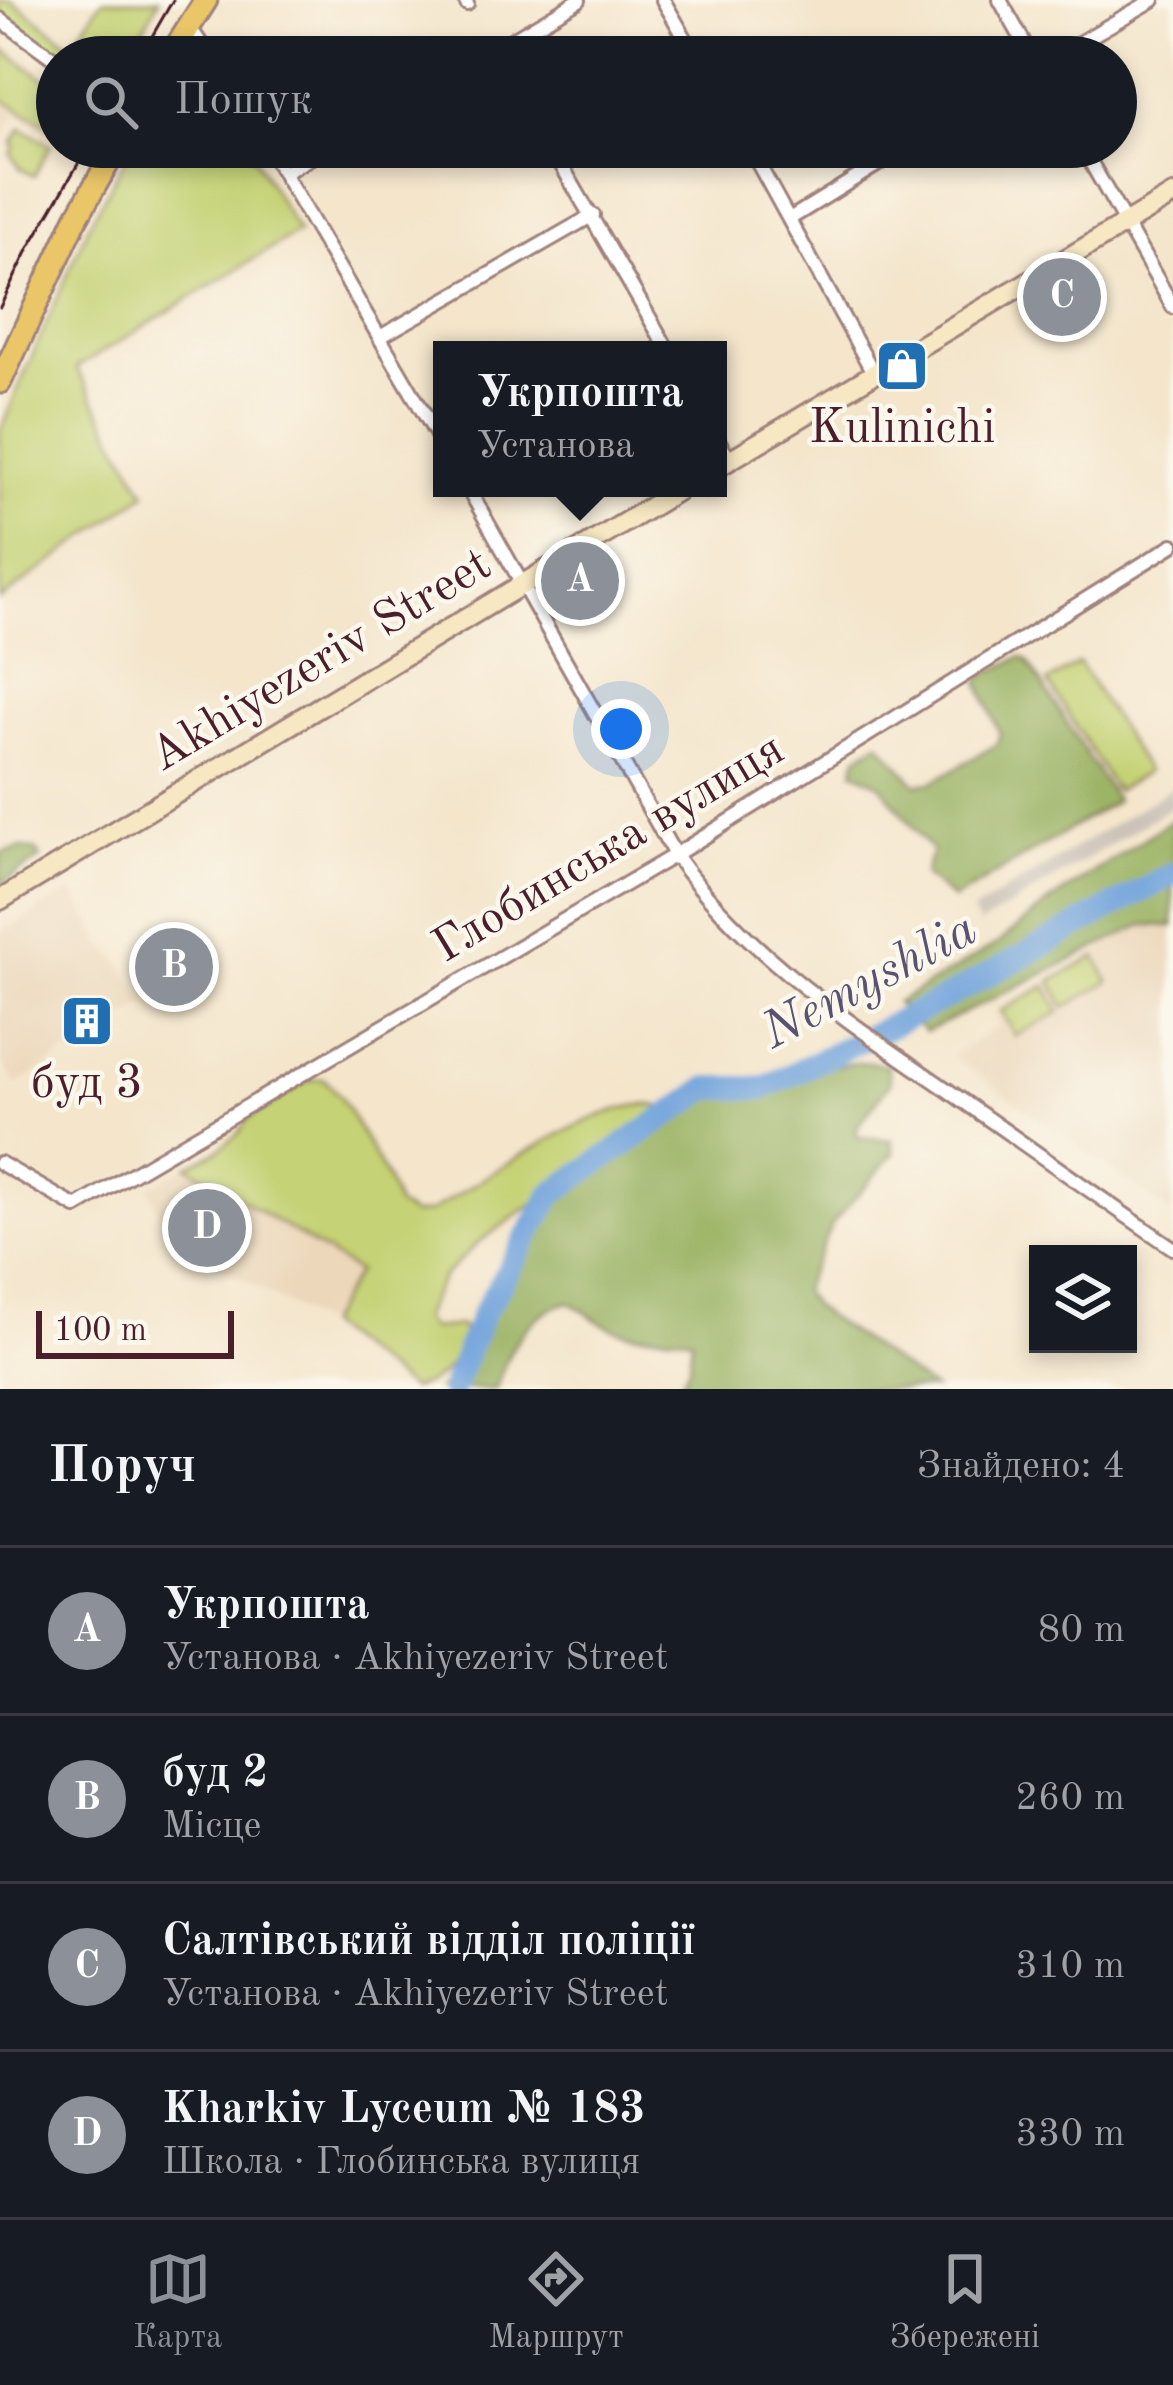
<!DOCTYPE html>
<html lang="uk">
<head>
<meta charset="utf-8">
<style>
	body { margin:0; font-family:"Old Standard TT",serif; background:#242831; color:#f1f3f6 }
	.controls { position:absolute; right:36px; bottom:36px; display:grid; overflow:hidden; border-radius:0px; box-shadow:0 6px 18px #0003 }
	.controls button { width:108px; height:108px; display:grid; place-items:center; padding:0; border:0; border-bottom:3px solid #363941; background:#171b24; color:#f1f3f6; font:60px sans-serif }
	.scale { position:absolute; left:36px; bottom:30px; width:198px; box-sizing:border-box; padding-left:12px; border:6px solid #4a1f2b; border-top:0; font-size:33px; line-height:42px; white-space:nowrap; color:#4a1f2b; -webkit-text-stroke:9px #fbf7ec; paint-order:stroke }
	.you { position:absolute; left:621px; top:729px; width:42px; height:42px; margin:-30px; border:9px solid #fff; border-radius:50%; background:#1a73e8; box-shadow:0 0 0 18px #1a73e833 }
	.badge { display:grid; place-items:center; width:78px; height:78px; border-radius:50%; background:#8c9099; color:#fff; font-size:39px; font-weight:700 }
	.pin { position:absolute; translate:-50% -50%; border:6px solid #fff; box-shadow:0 3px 12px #0006 }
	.popup { position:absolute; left:433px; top:341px; width:294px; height:156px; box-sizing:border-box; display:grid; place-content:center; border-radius:0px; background:#171b24; filter:drop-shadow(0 3px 9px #0005); font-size:39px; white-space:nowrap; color:#9ea1a6 }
	.popup b { font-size:45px; color:#f1f3f6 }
	.popup::after { content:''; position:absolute; left:50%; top:100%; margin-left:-24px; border:24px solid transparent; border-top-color:#171b24 }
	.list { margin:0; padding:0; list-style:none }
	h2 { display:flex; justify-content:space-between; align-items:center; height:156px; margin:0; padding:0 48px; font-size:51px }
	h2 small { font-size:39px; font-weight:400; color:#9ea1a6 }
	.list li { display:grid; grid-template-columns:78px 1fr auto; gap:36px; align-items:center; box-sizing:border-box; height:168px; padding:0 48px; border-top:3px solid #363941 }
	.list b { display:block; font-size:45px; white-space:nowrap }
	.list p { margin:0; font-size:39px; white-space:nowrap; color:#9ea1a6 }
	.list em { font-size:39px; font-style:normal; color:#9ea1a6 }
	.icon { flex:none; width:66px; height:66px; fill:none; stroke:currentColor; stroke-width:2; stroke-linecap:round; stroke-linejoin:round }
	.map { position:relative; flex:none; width:1173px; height:1389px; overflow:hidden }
	.search { position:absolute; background:#171b24; box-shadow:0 6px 18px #0003; left:36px; right:36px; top:36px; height:132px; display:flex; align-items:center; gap:30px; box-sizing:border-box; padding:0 42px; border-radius:66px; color:#9ea1a6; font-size:45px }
	.sheet { height:828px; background:#171b24 }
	nav { display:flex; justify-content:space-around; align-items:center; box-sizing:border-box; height:168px; border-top:3px solid #363941; background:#171b24; font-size:33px; color:#9ea1a6 }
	nav a { display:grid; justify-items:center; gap:6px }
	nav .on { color:#8c9099 }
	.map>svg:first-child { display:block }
	.built { fill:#ecd7ba }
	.industrial { fill:#cbc2b8 }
	.green { fill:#c5d274; stroke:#887850; stroke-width:3 }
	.forest { fill:#9cb466; stroke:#736a48; stroke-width:3 }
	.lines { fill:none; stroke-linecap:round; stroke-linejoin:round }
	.river { stroke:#6fa2db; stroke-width:24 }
	.street-casing { stroke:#9f827b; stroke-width:18 }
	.secondary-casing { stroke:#9f827b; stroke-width:24 }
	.primary-casing { stroke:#9f827b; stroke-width:27 }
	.street { stroke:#fff; stroke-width:12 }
	.secondary { stroke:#f7e8c3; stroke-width:18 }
	.primary { stroke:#eac669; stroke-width:21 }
	.tram { stroke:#4a1f2b; stroke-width:3 }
	.labels { text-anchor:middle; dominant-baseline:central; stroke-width:9; stroke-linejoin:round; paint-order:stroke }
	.poi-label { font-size:48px; fill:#4a1f2b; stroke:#fbf7ec }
	.street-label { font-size:48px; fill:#4a1f2b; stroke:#fbf7ec }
	.water-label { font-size:51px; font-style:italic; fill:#595371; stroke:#fbf7ec }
</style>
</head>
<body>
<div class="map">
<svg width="1173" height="1389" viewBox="0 0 1173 1389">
	<rect width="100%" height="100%" fill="#fbf7ec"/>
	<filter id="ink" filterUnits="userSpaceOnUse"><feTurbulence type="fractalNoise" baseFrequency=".00833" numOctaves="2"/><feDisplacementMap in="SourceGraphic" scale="24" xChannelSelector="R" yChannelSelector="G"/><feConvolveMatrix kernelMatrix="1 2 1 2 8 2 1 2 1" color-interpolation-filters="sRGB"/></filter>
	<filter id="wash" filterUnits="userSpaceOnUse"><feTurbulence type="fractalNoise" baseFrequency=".004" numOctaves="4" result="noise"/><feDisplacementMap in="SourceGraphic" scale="48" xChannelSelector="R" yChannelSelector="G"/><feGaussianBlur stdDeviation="2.7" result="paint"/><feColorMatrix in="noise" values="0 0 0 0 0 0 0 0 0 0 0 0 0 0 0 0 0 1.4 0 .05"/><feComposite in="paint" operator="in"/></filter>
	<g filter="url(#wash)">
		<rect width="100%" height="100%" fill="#f4e5cb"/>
		<path class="built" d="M 0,42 L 57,83 L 57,136 L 16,113 L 0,141 Z
			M 72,891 L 104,947 L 116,955 L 146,1004 L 16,1085 L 0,1059 L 0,934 Z
			M 1173,916 L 1173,1214 L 952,1056 L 999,1026 L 994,1010 L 1146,925 Z
			M 188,1166 L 358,1272 L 325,1325 L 171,1240 L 149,1187 Z"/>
		<path class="industrial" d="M 1173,787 L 1173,806 L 979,925 L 972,912 Z"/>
		<path class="green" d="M 0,0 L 11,0 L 72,45 L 102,0 L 159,0 L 128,57 L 57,57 L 0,17 Z
			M 3,50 L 57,87 L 57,130 L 0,98 Z
			M 21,128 L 51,145 L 34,176 L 21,169 L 11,154 L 15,146 L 12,144 Z
			M 132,147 L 248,147 L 298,232 L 76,368 L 146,493 L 0,600 L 0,431 L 89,224 Z
			M 1079,663 L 1147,772 L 1116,791 L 1048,682 Z
			M 1096,957 L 1109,982 L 1065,1007 L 1051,981 Z
			M 1046,986 L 1060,1012 L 1015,1036 L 1001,1011 Z
			M 324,1079 L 340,1096 L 385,1175 L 397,1206 L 413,1215 L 430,1212 C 478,1183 606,1093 659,1106 L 663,1112 L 479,1242 L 442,1278 L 422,1318 L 431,1329 L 461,1326 L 465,1342 C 452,1365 438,1384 410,1389 L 325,1325 L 357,1272 L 188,1166 L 217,1151 L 240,1132 L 247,1120 L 309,1080 Z"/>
		<path class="forest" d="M 1021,657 L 1027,660 L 1116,801 L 953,900 L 924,875 L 932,851 L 881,785 L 854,771 L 858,756 L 879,742 L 916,784 L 932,782 L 996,745 L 1000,734 L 979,682 L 983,676 Z
			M 1173,819 L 1173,926 L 1143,925 L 925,1032 L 896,1003 L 996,945 L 1051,901 Z
			M 22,848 L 35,850 L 41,858 L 0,885 L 0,853 Z
			M 869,1062 L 888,1065 L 890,1083 L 857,1127 L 857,1137 L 892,1140 L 894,1153 L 832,1224 L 802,1290 L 813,1307 L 933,1389 L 678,1389 L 689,1366 L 692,1338 C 669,1332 645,1337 622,1331 C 603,1326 586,1313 570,1302 C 528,1311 507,1350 496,1389 L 439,1389 L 469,1364 L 525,1249 L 562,1195 L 711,1094 L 772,1094 L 830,1066 Z"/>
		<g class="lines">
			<path class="river" d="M 452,1389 L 482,1315 L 553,1193 L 709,1088 L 764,1088 L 942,1000 L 1173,874"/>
		</g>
	</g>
	<g filter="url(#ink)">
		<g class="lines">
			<g class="street-casing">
				<path id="street" d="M 465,0 L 467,4
					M 663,0 L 696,57
					M 1000,0 L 1032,57
					M 0,19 L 57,61
					M 189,26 L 210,57
					M 482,57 L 579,0
					M 1055,57 L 1153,0
					M 268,147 L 442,444
					M 551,147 L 668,350
					M 749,147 L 874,374
					M 1082,147 L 1173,307
					M 284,173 L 329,147
					M 791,218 L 906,147
					M 380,337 L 593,215
					M 718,440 L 730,461
					M 468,488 L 675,855 C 745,954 848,1021 946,1089 C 1021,1142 1097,1196 1173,1248
					M 0,1163 L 76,1207 L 675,855 L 1173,545"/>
			</g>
			<g class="secondary-casing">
				<path id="secondary" d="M 718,467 L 1173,195
					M 0,900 L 682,488"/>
			</g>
			<g class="primary-casing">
				<path id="primary" d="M 170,57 L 206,0
					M 0,382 L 77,217 L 117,147"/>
			</g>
			<use href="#street" class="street"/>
			<use href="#secondary" class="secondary"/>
			<use href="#primary" class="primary"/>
			<path class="tram" d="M 140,57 L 173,0
				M 0,307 L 29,248 L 88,147"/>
		</g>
	</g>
	<defs>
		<g id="shop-square" transform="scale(2.7)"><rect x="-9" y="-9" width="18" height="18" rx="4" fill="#1f6fb2" stroke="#fbf7ec"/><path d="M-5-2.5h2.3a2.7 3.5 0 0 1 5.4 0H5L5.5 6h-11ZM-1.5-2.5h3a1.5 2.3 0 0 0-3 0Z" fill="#fff"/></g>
		<g id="building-square" transform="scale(2.7)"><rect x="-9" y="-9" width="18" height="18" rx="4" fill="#1f6fb2" stroke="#fbf7ec"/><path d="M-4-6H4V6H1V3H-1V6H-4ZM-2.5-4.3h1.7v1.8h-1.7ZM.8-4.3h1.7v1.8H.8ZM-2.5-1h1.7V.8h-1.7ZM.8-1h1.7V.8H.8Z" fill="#fff"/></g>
	</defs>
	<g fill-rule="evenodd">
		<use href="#shop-square" x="902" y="366"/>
		<use href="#building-square" x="87" y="1021"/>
	</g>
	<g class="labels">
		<g class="poi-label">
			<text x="902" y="429">Kulinichi</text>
			<text x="87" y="1084">буд 3</text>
		</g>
		<g class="street-label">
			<text transform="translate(321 661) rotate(-31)">Akhiyezeriv Street</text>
			<text transform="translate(609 849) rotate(-31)">Глобинська вулиця</text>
		</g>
		<g class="water-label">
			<text transform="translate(870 982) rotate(-28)">Nemyshlia</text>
		</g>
	</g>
</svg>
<div class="controls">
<button><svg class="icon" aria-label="layers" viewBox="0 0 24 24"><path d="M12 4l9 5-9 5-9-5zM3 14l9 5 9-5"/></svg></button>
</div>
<div class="scale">100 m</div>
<div class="you"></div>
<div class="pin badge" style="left:580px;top:581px">A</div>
<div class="popup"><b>Укрпошта</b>Установа</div>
<div class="pin badge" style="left:174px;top:967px">B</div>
<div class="pin badge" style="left:1062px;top:297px">C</div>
<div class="pin badge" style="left:207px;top:1228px">D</div>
<div class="search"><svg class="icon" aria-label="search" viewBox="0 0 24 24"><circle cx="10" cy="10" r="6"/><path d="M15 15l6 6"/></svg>Пошук</div>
</div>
<section class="sheet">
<h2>Поруч<small>Знайдено: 4</small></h2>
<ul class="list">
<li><span class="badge">A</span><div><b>Укрпошта</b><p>Установа · Akhiyezeriv Street</p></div><em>80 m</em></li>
<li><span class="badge">B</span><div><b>буд 2</b><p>Місце</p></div><em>260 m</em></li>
<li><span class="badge">C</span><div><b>Салтівський відділ поліції</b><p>Установа · Akhiyezeriv Street</p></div><em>310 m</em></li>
<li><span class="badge">D</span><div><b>Kharkiv Lyceum № 183</b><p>Школа · Глобинська вулиця</p></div><em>330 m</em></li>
</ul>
</section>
<nav>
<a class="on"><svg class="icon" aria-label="map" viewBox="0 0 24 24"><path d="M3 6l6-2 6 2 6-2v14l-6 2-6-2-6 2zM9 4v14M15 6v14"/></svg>Карта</a>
<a><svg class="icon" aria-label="directions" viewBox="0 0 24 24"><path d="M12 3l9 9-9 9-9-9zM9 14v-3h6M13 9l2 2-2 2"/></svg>Маршрут</a>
<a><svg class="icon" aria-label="saved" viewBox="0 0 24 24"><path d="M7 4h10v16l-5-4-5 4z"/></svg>Збережені</a>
</nav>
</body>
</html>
